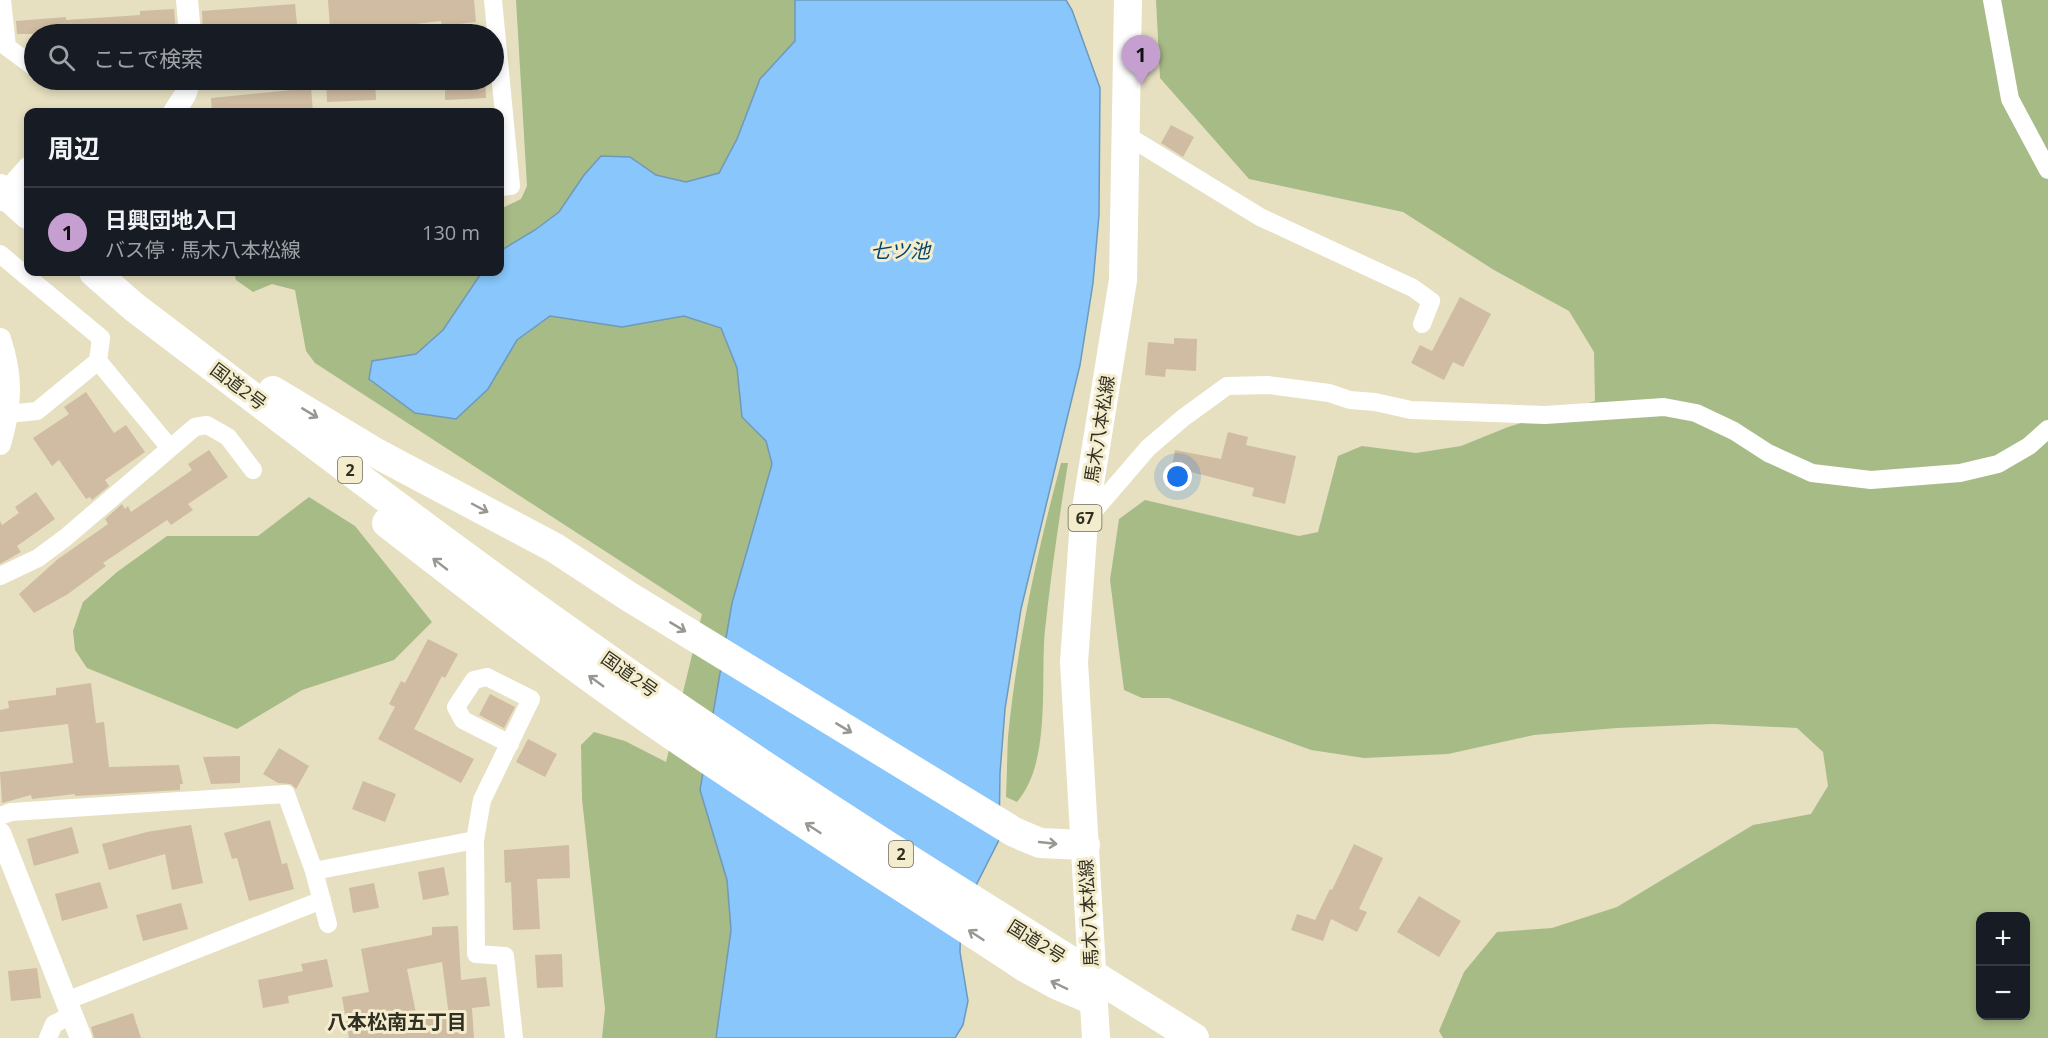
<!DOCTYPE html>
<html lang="ja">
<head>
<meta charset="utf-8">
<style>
	body { margin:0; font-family:"Open Sans","Noto Sans JP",sans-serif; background:#242831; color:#f1f3f6 }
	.controls { position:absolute; right:18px; bottom:18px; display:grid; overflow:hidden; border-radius:12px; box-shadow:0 3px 9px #0003 }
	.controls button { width:54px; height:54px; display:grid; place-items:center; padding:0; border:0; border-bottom:2px solid #363941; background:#171b24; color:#f1f3f6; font:30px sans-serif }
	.you { position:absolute; left:1178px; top:477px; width:21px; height:21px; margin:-15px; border:4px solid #fff; border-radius:50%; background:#1a73e8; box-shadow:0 0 0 9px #1a73e833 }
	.badge { display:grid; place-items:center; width:39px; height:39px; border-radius:50%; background:#c69fd1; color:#111; font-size:20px; font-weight:700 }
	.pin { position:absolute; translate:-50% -50px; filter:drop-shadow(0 2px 3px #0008) }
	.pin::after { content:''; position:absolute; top:32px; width:21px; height:18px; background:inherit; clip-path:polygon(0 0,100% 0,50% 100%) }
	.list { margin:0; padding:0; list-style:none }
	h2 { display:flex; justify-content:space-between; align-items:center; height:78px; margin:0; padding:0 24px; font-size:26px }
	h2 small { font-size:20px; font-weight:400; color:#9ea1a6 }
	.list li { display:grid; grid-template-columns:39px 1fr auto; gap:18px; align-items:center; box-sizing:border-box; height:90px; padding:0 24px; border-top:2px solid #363941 }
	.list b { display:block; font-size:22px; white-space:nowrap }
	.list p { margin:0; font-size:20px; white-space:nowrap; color:#9ea1a6 }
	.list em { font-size:20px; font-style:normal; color:#9ea1a6 }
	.icon { flex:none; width:33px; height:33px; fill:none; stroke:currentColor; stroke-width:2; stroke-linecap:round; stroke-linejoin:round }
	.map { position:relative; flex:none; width:2048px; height:1038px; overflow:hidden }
	.search { position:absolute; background:#171b24; box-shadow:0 3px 9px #0003; left:24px; top:24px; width:480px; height:66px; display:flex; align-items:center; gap:15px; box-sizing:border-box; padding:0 21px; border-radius:33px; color:#9ea1a6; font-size:22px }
	.panel { position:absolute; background:#171b24; box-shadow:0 3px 9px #0003; left:24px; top:108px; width:480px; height:168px; border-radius:12px }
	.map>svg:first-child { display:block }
	.green { fill:#a7bb86; fill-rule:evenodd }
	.water { fill:#88c6fb; stroke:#6e99ba; stroke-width:1.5 }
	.building { fill:#cfbca2; fill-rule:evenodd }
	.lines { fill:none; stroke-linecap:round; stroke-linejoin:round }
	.minor { stroke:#fff; stroke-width:18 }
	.tertiary { stroke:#fff; stroke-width:22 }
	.primary { stroke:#fff; stroke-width:28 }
	.trunk { stroke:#fff; stroke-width:30 }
	.oneway { stroke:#989791 }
	.labels { text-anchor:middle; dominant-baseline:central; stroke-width:6; stroke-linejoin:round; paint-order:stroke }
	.shield { fill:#f3edcd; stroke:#6b6856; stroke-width:1.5 }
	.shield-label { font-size:16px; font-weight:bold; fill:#312f23 }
	.street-label { font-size:18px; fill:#312f23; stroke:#f3edcd }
	.water-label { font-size:20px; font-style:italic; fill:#05456e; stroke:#f3edcd }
	.neighbourhood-label { font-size:20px; font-weight:bold; fill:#312f23; stroke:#f3edcd }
</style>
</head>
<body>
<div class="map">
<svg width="2048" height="1038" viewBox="0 0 2048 1038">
	<rect width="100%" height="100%" fill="#e6e0c1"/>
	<path class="green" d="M 516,0 L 795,0 L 795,41 L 760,79 L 737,139 L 719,173 L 686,182 L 656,175 L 630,157 L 601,156 L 584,175 L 560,212 L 535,230 L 500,251 L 500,209 L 521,199 L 527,186 Z
		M 1156,0 L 2048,0 L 2048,1038 L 1443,1038 L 1439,1031 L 1464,972 L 1497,932 L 1552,928 L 1617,907 L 1753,825 L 1811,814 L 1828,786 L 1823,752 L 1797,728 L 1713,724 L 1617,728 L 1534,735 L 1448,754 L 1364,758 L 1311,750 L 1169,698 L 1142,698 L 1124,690 L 1110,580 L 1119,519 L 1145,500 L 1299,536 L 1318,532 L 1338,456 L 1362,446 L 1416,453 L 1461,446 L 1508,427 L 1595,401 L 1594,352 L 1569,311 L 1494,270 L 1403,212 L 1249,179 L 1160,78 ZM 1980,916 L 2026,916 L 2026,1016 L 1980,1016 Z
		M 234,272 L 482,272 L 443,330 L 416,354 L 371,362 L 369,379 L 415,413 L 455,419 L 488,389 L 517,340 L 550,316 L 622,327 L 684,316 L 721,328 L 737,368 L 742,416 L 766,441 L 772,464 L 732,603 L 700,790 L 727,880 L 731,930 L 716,1038 L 602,1038 L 605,1009 L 582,799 L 581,745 L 594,732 L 625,741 L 666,762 L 702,614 L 315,363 L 306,351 L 295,290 L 272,284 L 253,292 L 236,280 Z
		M 1061,463 L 1068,463 C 1059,519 1051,574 1045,630 C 1040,681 1052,761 1017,802 L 1006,797 C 1007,777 1007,757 1008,737 C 1017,645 1037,552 1061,463 Z
		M 309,497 L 355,526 L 432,622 L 394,660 L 302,690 L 237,729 L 87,668 L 75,650 L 73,631 L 83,602 L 117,572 L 167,536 L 258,536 Z"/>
	<path class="water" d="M 795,0 L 1066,0 L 1072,10 L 1100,88 L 1099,215 L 1093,283 L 1080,365 L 1021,609 L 1005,709 L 1000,773 L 999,840 L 961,915 L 960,952 L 968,1001 L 963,1025 L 955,1038 L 716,1038 L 731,930 L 727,880 L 700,790 L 732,603 L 772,464 L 766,441 L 742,417 L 737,368 L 721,328 L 684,316 L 622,327 L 550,316 L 517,340 L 488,389 L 456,419 L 415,413 L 369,379 L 372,361 L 416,354 L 443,330 L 482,272 L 500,272 L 500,251 L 535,230 L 559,212 L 584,175 L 601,156 L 630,157 L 656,175 L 686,182 L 719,173 L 737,139 L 760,79 L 795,41 Z"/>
	<path class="building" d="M 328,0 L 474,0 L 476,22 L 442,26 L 441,21 L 391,27 L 391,24 L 330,28 Z
		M 295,4 L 298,34 L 203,34 L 202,11 Z
		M 174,9 L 176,34 L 17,34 L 16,21 L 66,17 L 66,20 L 140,15 L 140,11 Z
		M 326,80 L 375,80 L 376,100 L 327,102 Z
		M 445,80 L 485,80 L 486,98 L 445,100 Z
		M 311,88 L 313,112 L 212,112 L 211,98 Z
		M 1171,125 L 1194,137 L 1183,157 L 1161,143 Z
		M 1460,297 L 1491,314 L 1463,367 L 1453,362 L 1444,380 L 1411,363 L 1420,345 L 1432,351 Z
		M 1174,338 L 1197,339 L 1196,371 L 1166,369 L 1165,377 L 1145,375 L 1148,342 L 1174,344 Z
		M 86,392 L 114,433 L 126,425 L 145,452 L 105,480 L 109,486 L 92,500 L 90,497 L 86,499 L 59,460 L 52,466 L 33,438 L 69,414 L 64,407 Z
		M 1228,432 L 1248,437 L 1246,445 L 1296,456 L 1285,504 L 1252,496 L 1254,488 L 1191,472 L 1189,479 L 1170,476 L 1175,450 L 1221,459 Z
		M 209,450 L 228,477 L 188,504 L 193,510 L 171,525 L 167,520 L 103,563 L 106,566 L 68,594 L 34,613 L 19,594 L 58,559 L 108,524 L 105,519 L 122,504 L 125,509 L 128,506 L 131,512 L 192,470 L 188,464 Z
		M 36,492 L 55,519 L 17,546 L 21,552 L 0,564 L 0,521 L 2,525 L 19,513 L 15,507 Z
		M 428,639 L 458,654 L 445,678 L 442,676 L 414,729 L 474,759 L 461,783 L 378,739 L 395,707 L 389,704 L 401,681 L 405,683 Z
		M 91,683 L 96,723 L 104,722 L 109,767 L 179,765 L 183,784 L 180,784 L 180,790 L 75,796 L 75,794 L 32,799 L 31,795 L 2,803 L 0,772 L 73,763 L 68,724 L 0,732 L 0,710 L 9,708 L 8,701 L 56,695 L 56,688 Z
		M 490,694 L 515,707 L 504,728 L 479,715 Z
		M 528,739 L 557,754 L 545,777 L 516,762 Z
		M 279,748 L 309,766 L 296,789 L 291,784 L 278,783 L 263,774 Z
		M 240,756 L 240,783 L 211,784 L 203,757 Z
		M 363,781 L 396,794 L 385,822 L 352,809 Z
		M 270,820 L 282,864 L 287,863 L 294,889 L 249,901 L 237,858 L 232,859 L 224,833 Z
		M 191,825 L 203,883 L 172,890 L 165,854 L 109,870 L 102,844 L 147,832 Z
		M 72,827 L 79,853 L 34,866 L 27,839 Z
		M 1354,844 L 1383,858 L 1359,909 L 1367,912 L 1357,932 L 1331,919 L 1323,941 L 1291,930 L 1297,914 L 1315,920 L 1330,889 L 1332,890 Z
		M 569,845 L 570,878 L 537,879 L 540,929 L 513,930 L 511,882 L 505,883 L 504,850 Z
		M 444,867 L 449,895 L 423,900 L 418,872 Z
		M 100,882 L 108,908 L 62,921 L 55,894 Z
		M 374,883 L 379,908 L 353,913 L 349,888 Z
		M 1419,896 L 1461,921 L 1439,957 L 1397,932 Z
		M 181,903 L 188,929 L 143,941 L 136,915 Z
		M 458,926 L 461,980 L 486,977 L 490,1006 L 472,1008 L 474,1038 L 349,1038 L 342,997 L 369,992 L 361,949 L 432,935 L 432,927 ZM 442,962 L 449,1016 L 417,1018 L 407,969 Z
		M 562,954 L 563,987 L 537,988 L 535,955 Z
		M 327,959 L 333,987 L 288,996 L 289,1003 L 263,1008 L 258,980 L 303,971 L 301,964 Z
		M 37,968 L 41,998 L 11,1001 L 8,971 Z
		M 133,1013 L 141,1038 L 94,1038 L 91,1027 Z"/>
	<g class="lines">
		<path class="minor" d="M 2,0 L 7,47 L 34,67
			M 493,0 L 511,186 L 500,187
			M 1992,0 L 2010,99 L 2048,170
			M 1126,135 L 1260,217 L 1413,288 L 1431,301 L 1422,324
			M 0,254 L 101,338 L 98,361 L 37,411 L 8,414
			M 98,361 L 170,448
			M 1086,520 L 1148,448 L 1183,418 L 1227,386 L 1268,385 L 1329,393 L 1350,400 L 1375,402 L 1411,410 L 1545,415 L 1664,407 L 1696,413 L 1734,431 L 1768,453 L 1812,473 L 1871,480 L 1960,473 L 1998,464 L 2029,446 L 2048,429
			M 0,576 L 38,558 L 65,538 L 195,427 L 207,425 L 228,437 L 253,470
			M 510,744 L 463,720 L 456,707 L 474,680 L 487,677 L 531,699 L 482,800 L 475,840 L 476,954 L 505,956 L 514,1038
			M 0,816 L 11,812 L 286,794 L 314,871 L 328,924
			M 314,871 L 475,840
			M 66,1001 L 322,900
			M 48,1038 L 54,1024 L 72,1015"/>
		<path class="tertiary" d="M 187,0 L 190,34
			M 174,112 L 185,95 L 190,80
			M 0,200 L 28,168
			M 0,339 C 13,377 11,406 0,444
			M 0,833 L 81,1038"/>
		<path class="primary" d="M 1096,1038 L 1074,662 L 1084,521 L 1123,280 L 1128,0"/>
		<path class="trunk" d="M 0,189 L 28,214
			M 94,272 L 134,307 C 292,427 449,548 612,662 C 801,795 998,916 1194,1038
			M 273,391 L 376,453 L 555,548 L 628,596 L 1014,832 L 1040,843 L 1085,845
			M 387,523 C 472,589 557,655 646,717 C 770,803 899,884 1025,967 L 1058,985 L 1093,1000"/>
	</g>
	<defs><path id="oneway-shaft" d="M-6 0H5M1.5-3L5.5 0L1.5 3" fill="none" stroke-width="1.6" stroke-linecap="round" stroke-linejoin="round" transform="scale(1.5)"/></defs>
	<g class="oneway">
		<use href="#oneway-shaft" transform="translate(310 413) rotate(31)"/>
		<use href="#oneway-shaft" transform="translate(480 508) rotate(28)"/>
		<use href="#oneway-shaft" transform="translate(440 564) rotate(-142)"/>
		<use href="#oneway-shaft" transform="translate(678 627) rotate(31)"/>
		<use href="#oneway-shaft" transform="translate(596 681) rotate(-144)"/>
		<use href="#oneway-shaft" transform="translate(844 728) rotate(31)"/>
		<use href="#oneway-shaft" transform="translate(813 828) rotate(-147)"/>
		<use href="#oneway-shaft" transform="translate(1048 843) rotate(6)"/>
		<use href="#oneway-shaft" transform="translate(976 935) rotate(-147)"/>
		<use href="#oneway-shaft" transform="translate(1059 985) rotate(-154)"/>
	</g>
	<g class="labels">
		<g class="shield">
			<rect x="338" y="457" width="24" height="26" rx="4.5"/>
			<rect x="1068.5" y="505" width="33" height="26" rx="4.5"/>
			<rect x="889" y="841" width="24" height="26" rx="4.5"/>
		</g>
		<g class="shield-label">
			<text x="350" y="470">2</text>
			<text x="1085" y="518">67</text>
			<text x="901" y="854">2</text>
		</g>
		<g class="street-label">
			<text transform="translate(239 386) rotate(37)">国道2号</text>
			<text transform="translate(1099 429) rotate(-81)">馬木八本松線</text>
			<text transform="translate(630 674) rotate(35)">国道2号</text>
			<text transform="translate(1088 913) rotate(-93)">馬木八本松線</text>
			<text transform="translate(1037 941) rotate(32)">国道2号</text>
		</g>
		<g class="water-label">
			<text x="900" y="250">七ツ池</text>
		</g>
		<g class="neighbourhood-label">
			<text x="397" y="1021">八本松南五丁目</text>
		</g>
	</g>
</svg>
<div class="controls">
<button>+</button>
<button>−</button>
</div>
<div class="you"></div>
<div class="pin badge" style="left:1141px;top:85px">1</div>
<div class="search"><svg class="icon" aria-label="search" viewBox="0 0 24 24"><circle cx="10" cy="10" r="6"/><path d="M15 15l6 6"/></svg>ここで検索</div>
<section class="panel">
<h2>周辺<small></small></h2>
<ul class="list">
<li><span class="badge">1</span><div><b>日興団地入口</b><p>バス停 · 馬木八本松線</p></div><em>130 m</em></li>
</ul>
</section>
</div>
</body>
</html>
